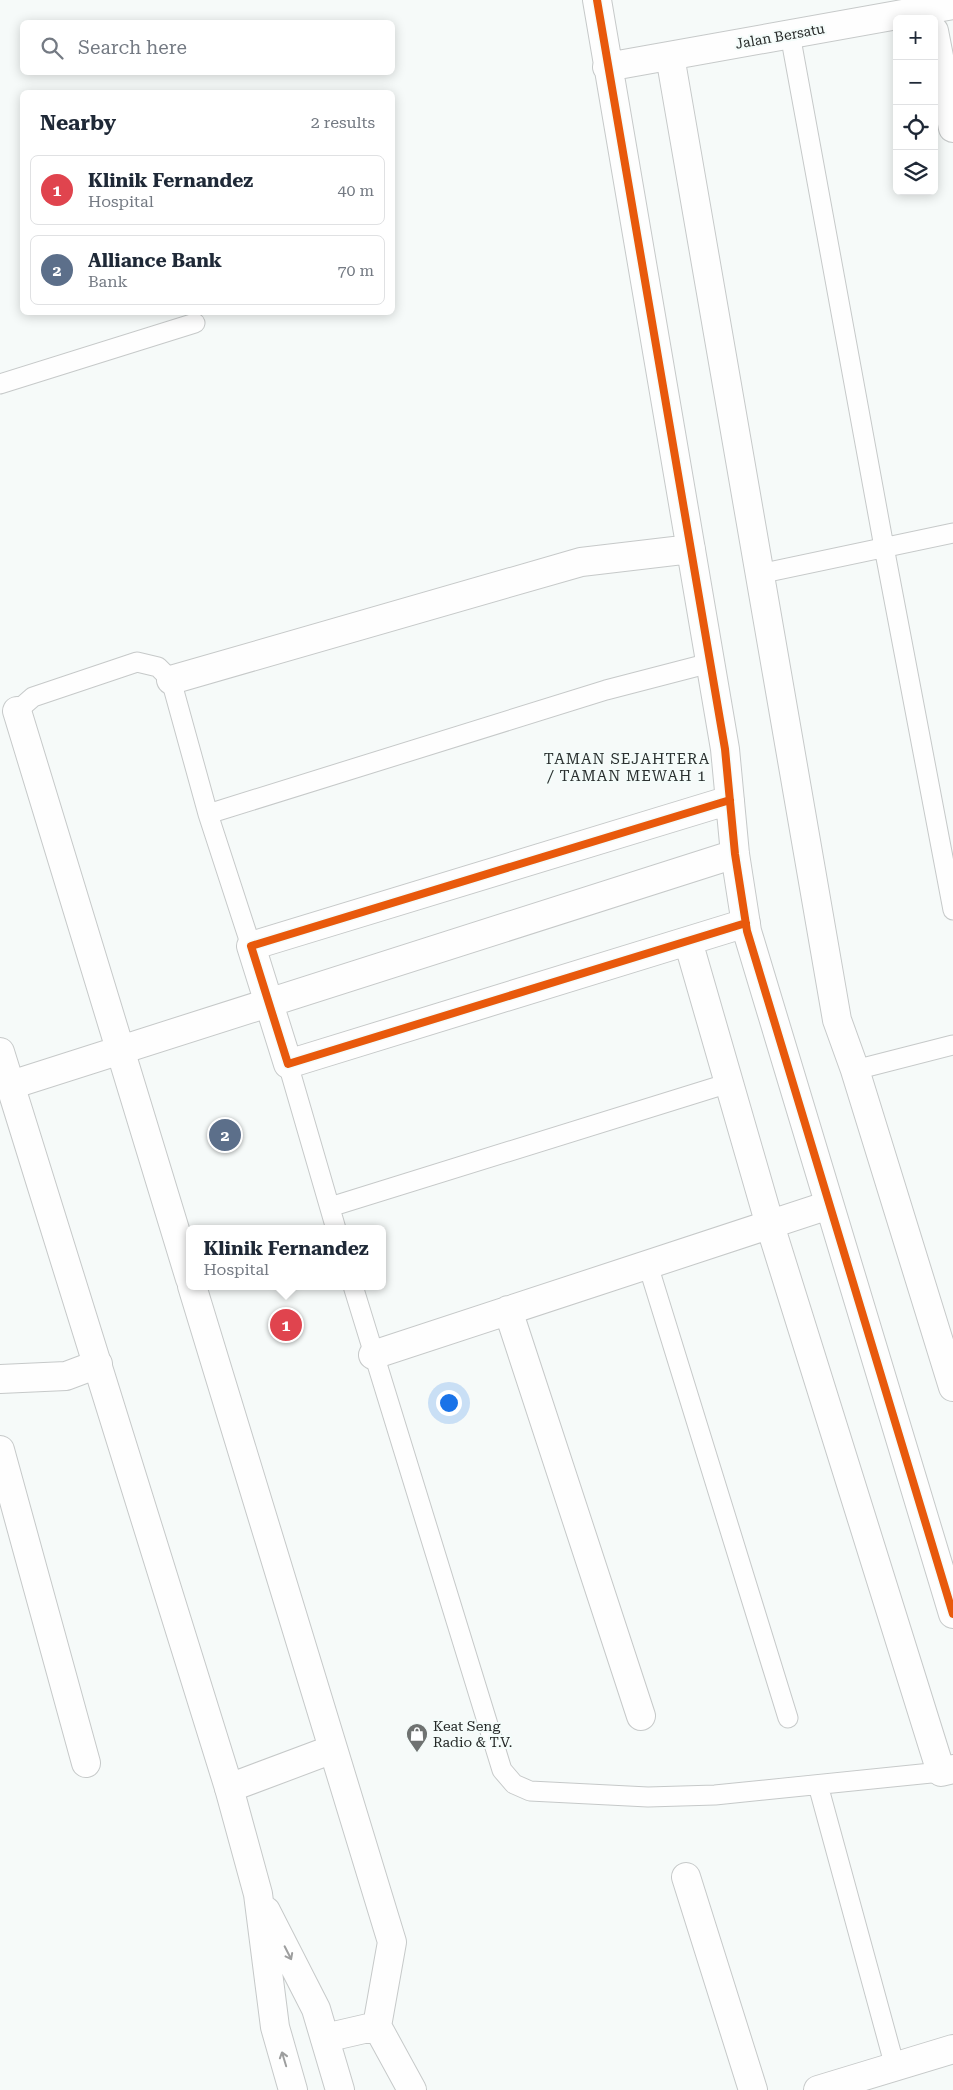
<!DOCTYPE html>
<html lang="en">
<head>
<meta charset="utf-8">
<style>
	body { margin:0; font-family:"Roboto Serif",serif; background:#f6f6f7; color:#1f2937 }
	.controls { position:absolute; right:15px; top:15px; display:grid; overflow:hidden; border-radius:8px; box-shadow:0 2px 12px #0003 }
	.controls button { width:45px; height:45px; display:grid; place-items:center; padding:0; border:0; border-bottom:1px solid #e0e1e3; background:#fff; color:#1f2937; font:25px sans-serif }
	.you { position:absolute; left:448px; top:1402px; width:18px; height:18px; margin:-12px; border:4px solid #fff; border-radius:50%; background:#1a73e8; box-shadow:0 0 0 8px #1a73e833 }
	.badge { display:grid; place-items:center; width:32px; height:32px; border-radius:50%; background:#7c3aed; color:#fff; font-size:16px; font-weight:700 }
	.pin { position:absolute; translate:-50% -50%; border:2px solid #fff; box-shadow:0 1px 5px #0006 }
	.popup { position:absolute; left:186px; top:1225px; width:200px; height:65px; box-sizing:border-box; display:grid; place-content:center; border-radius:8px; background:#fff; filter:drop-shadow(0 1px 4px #0005); font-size:16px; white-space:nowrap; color:#747a83 }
	.popup b { font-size:19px; color:#1f2937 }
	.popup::after { content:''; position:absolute; left:50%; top:100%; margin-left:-10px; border:10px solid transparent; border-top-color:#fff }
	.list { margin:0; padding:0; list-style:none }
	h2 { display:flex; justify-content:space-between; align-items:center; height:65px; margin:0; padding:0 20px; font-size:21px }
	h2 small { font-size:16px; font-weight:400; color:#747a83 }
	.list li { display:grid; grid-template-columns:32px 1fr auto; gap:15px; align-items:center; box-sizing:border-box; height:70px; margin:0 10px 10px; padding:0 10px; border:1px solid #e0e1e3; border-radius:8px }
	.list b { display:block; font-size:19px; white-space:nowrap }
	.list p { margin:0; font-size:16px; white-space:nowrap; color:#747a83 }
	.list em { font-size:16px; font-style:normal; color:#747a83 }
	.icon { flex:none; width:28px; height:28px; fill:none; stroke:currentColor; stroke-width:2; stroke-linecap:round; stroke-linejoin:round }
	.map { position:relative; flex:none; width:953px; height:2090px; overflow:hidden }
	.search { position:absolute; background:#fff; box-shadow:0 2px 12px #0003; left:20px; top:20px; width:375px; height:55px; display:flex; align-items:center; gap:12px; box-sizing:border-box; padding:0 18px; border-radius:8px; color:#747a83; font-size:19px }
	.panel { position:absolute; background:#fff; box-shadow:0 2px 12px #0003; left:20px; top:90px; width:375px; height:225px; border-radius:8px }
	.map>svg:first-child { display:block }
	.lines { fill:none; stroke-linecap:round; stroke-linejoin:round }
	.service-casing { stroke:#c6c9c9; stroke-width:21 }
	.minor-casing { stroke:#c6c9c9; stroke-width:30 }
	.primary-casing { stroke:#c6c9c9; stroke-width:30 }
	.service { stroke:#fefefe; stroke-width:19 }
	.minor { stroke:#fefefe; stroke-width:28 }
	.primary { stroke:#fefefe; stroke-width:28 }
	.cycleway-casing { stroke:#f4fcfa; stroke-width:11 }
	.cycleway { stroke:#e8590c; stroke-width:8 }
	.oneway { stroke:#9d9e9e }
	.labels { text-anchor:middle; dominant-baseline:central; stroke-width:4; stroke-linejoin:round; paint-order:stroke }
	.street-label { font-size:14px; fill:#262928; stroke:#f4fcfa }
	.poi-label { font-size:14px; fill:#262928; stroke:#f4fcfa; text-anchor:start }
	.neighbourhood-label { font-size:15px; letter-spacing:1px; fill:#2b3130; stroke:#f4fcfa }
</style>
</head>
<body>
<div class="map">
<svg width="953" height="2090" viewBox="0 0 953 2090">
	<rect width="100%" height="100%" fill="#f6faf9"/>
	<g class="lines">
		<g class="service-casing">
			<path id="service" d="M 790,34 L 884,547 L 953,910
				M 0,384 L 195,323
				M 759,574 L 953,533
				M 17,711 L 33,697 L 137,662 L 158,667 L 171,680 L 208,814 L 251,946
				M 208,814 L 606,690 L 710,663
				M 288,1064 L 336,1229
				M 855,1070 L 953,1045
				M 330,1207 L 729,1083
				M 648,1265 L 788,1718
				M 353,1286 L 502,1770 L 514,1784 L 530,1791 L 648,1797 L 715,1795 L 941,1772
				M 818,1785 L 895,2067"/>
		</g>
		<g class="minor-casing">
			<path id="minor" d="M 597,0 L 725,749 L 735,854 L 747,931 L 953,1614
				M 934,31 L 953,128
				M 670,56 L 837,1020 L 855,1070 L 953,1387
				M 607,67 L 953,5
				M 171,680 L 581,562 L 691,549
				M 17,711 L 190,1279
				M 730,800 L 251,946 L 288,1064 L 746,923
				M 688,941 L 770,1225 L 941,1772 L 953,1769
				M 11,1085 L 735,854
				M 192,1286 L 392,1942 L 377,2026 L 412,2090
				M 508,1310 L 641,1716
				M 373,1355 L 829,1205
				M 0,1379 L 66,1376 L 98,1364
				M 0,1450 L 86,1763
				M 229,1788 L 333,1749
				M 686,1877 L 753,2090
				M 325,2038 L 377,2026
				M 818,2090 L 953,2049"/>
		</g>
		<g class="primary-casing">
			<path id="primary" d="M 0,1052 L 229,1788 L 258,1894 L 275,2027 L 293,2090
				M 266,1911 L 316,2009 L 340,2090"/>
		</g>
		<use href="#service" class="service"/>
		<use href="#minor" class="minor"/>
		<use href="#primary" class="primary"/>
		<g class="cycleway-casing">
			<path id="cycleway" d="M 597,0 L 725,749 L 735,854 L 747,931 L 953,1614
				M 730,800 L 251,946 L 288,1064 L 746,923"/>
		</g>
		<use href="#cycleway" class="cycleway"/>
	</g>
	<defs><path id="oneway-shaft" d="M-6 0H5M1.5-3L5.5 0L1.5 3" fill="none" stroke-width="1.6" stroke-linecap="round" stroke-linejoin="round" transform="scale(1.25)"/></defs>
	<g class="oneway">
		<use href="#oneway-shaft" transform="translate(288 1953) rotate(63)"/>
		<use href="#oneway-shaft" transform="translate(284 2059) rotate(-107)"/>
	</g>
	<defs>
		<g id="shop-pin" transform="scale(1.125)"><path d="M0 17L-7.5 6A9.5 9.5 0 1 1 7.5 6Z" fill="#6f7271" stroke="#f4fcfa"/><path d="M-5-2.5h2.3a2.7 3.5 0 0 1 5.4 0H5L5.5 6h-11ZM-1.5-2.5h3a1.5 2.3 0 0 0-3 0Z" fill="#fff"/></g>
	</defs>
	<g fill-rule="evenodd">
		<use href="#shop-pin" x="417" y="1734"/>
	</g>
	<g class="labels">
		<g class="street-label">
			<text transform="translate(780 36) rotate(-10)">Jalan Bersatu</text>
		</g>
		<g class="poi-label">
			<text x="433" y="1726">Keat Seng<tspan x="433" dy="16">Radio &amp; T.V.</tspan></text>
		</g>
		<g class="neighbourhood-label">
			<text x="627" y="759">TAMAN SEJAHTERA<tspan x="627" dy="17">/ TAMAN MEWAH 1</tspan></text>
		</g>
	</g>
</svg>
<div class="controls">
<button>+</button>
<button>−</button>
<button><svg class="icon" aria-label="locate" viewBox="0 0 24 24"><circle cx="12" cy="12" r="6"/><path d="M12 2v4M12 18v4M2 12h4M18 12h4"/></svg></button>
<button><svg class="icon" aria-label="layers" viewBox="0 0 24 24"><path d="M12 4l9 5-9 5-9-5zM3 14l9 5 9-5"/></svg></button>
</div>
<div class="you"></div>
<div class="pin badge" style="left:286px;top:1325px;background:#e0444e">1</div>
<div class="popup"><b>Klinik Fernandez</b>Hospital</div>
<div class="pin badge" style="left:225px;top:1135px;background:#5c6f8a">2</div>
<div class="search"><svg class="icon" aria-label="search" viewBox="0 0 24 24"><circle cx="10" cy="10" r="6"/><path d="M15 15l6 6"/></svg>Search here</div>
<section class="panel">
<h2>Nearby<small>2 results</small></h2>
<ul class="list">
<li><span class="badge" style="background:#e0444e">1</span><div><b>Klinik Fernandez</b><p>Hospital</p></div><em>40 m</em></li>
<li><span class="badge" style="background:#5c6f8a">2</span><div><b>Alliance Bank</b><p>Bank</p></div><em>70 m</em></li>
</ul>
</section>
</div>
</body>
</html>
